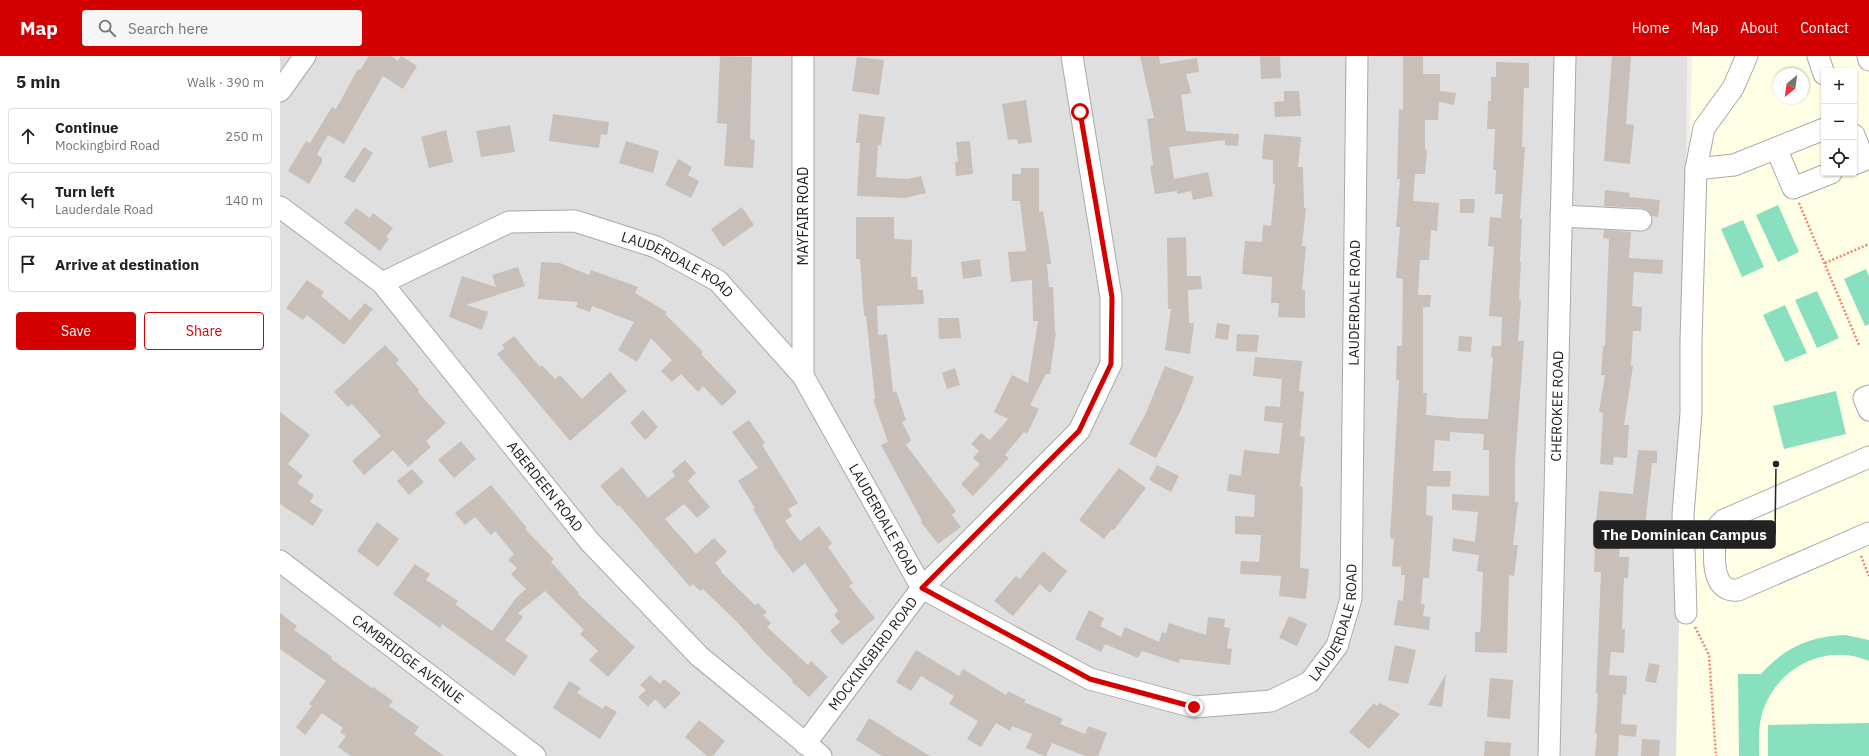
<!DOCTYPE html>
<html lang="en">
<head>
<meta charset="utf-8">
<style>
	body { margin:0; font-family:"IBM Plex Sans",sans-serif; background:#f6f6f6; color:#202124 }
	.controls { position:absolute; right:12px; top:12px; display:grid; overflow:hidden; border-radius:4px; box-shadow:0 1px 3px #0004 }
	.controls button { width:36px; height:36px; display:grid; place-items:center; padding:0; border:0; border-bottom:1px solid #e0e0e0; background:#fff; color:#202124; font:20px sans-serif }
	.compass { position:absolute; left:1493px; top:12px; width:36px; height:36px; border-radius:50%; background:#fff; box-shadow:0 1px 3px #0004; rotate:209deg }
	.stop { position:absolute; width:12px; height:12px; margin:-9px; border:3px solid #d40000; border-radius:50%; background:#fff }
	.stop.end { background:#d40000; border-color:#fff; box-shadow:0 1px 4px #0008 }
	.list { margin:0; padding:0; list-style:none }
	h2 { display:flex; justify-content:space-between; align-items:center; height:52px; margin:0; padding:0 16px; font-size:17px }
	h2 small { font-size:13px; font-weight:400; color:#757577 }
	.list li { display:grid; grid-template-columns:26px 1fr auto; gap:12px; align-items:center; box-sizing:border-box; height:56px; margin:0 8px 8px; padding:0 8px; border:1px solid #e0e0e0; border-radius:4px }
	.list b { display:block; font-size:15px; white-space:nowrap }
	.list p { margin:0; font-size:13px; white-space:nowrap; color:#757577 }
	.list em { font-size:13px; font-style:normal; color:#757577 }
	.actions { display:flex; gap:8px; padding:12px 16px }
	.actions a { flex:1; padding:9px 0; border:1px solid #d40000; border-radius:4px; text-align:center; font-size:14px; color:#d40000 }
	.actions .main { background:#d40000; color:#fff }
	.icon { flex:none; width:22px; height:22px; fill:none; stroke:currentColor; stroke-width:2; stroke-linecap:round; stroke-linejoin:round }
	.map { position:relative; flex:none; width:1589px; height:700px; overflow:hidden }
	header { display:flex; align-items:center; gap:24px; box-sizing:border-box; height:56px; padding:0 20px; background:#d40000; color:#fff }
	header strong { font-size:19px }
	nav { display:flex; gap:22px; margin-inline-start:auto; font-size:14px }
	.search { width:280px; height:36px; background:#f6f6f6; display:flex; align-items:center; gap:10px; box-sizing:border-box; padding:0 14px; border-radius:4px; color:#757577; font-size:15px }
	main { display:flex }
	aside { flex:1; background:#fff }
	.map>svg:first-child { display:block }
	.residential { fill:#e0dfdf }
	.education { fill:#ffffe5; fill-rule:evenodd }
	.pitch { fill:#88e0be }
	.building { fill:#c7bfb8 }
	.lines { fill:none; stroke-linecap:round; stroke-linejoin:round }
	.minor-casing { stroke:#a9a9a9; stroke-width:23 }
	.path { stroke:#fa8072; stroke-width:2.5; stroke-dasharray:2 2; stroke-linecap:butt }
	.minor { stroke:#fff; stroke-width:21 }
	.route { stroke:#d40000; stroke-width:5 }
	.labels { text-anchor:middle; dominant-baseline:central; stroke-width:3.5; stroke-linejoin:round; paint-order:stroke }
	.street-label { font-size:14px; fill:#222; stroke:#fff }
	.leader { fill:none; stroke:#222; stroke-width:1.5 }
	.callout-dot { fill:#222; stroke:#fff; stroke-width:1.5 }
	.callout { fill:#222; stroke:#222; stroke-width:1.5 }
	.callout-label { font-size:15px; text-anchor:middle; font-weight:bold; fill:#fff }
</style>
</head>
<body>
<header>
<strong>Map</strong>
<div class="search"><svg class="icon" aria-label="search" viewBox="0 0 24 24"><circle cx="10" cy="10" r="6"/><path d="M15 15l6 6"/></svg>Search here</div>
<nav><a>Home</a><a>Map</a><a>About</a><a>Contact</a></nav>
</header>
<main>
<aside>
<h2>5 min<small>Walk · 390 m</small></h2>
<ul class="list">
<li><svg class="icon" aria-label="ahead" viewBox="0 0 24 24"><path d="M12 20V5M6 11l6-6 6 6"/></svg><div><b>Continue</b><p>Mockingbird Road</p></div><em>250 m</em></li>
<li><svg class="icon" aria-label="left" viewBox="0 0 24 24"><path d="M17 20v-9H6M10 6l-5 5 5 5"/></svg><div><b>Turn left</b><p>Lauderdale Road</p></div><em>140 m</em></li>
<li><svg class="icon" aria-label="arrive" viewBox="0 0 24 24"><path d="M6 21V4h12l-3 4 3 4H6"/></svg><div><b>Arrive at destination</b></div></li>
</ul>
<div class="actions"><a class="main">Save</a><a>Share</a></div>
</aside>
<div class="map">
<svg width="1589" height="700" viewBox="0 0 1589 700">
	<rect width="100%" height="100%" fill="#f2efe9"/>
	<path class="residential" d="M 0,0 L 1407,0 L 1403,700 L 0,700 Z"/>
	<path class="education" d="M 1412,0 L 1589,0 L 1589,700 L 1396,700 ZM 1544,15 L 1574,15 L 1574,117 L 1544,117 ZM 1499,18 L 1523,18 L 1523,42 L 1499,42 Z"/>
	<path class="pitch" d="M 1498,149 L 1519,196 L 1498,206 L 1476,159 Z
		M 1463,164 L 1484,211 L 1462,221 L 1441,173 Z
		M 1586,213 L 1589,220 L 1589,268 L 1585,270 L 1564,223 Z
		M 1537,235 L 1559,282 L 1537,292 L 1515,244 Z
		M 1505,249 L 1527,297 L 1505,306 L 1483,259 Z
		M 1556,335 L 1566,378 L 1504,393 L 1493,350 Z
		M 1566,579 L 1589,584 L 1589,605 C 1547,587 1500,610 1484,652 C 1478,667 1479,684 1479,700 L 1459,700 L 1458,618 L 1481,618 C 1504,592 1530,580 1566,579 Z
		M 1589,667 L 1589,700 L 1488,700 L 1488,669 Z"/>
	<path class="building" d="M 89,0 L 111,0 L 118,5 L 121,0 L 137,10 L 123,33 L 103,20 L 64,88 L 48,79 L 37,98 L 42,102 L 42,106 L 29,128 L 8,115 L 26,85 L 30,87 L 52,51 L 56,53 L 78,13 L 80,14 Z
		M 440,0 L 472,1 L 470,83 L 475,84 L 473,112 L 444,110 L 447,68 L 437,67 Z
		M 860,0 L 879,0 L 880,8 L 917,2 L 919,16 L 906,18 L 911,37 L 901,39 L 906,75 L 959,78 L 958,90 L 945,89 L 945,84 L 889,91 L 894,123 L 928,116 L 933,140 L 913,144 L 911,135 L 897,138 L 897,135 L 875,138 L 870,110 L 873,109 L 867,63 L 874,62 Z
		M 980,0 L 1000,0 L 1001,22 L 981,23 Z
		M 1123,0 L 1143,0 L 1143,18 L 1160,18 L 1160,35 L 1176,37 L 1174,49 L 1159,46 L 1158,64 L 1145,64 L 1145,94 L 1147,94 L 1145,118 L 1135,118 L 1133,145 L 1159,147 L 1157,175 L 1151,174 L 1149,204 L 1140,204 L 1138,239 L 1151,239 L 1150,251 L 1143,251 L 1143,337 L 1147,337 L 1146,359 L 1180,362 L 1208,363 L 1213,301 L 1211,301 L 1212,290 L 1221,290 L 1222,261 L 1209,260 L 1214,191 L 1208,190 L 1210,161 L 1221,162 L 1223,138 L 1215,138 L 1216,114 L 1213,114 L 1215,73 L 1207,73 L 1208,45 L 1211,45 L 1211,21 L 1216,21 L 1216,6 L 1249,7 L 1249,32 L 1244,32 L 1242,91 L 1245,91 L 1240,163 L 1242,163 L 1240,206 L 1241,206 L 1239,244 L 1241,244 L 1238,285 L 1244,285 L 1235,407 L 1235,446 L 1238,446 L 1233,489 L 1238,489 L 1234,520 L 1229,519 L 1227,597 L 1195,596 L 1195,576 L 1200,576 L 1201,566 L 1203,516 L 1197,515 L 1199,499 L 1172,495 L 1173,482 L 1195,486 L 1198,456 L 1172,454 L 1172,438 L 1209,440 L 1209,394 L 1203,394 L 1204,378 L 1170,376 L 1170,385 L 1155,384 L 1153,415 L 1171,415 L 1170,431 L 1147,430 L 1146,459 L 1153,460 L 1149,522 L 1143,522 L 1141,548 L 1145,548 L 1143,560 L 1150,561 L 1149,574 L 1114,569 L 1118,544 L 1123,545 L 1125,519 L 1121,519 L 1121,511 L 1112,510 L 1114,483 L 1110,482 L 1119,324 L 1116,324 L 1117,290 L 1122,290 L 1123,223 L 1116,222 L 1120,171 L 1116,171 L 1120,123 L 1117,123 L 1119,53 L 1123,54 Z
		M 1332,0 L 1351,0 L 1346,68 L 1354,69 L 1350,108 L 1324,105 Z
		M 577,1 L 604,4 L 599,39 L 572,35 Z
		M 1004,35 L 1019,35 L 1021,60 L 995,61 L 994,46 L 1004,45 Z
		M 746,44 L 752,86 L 738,88 L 737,83 L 728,84 L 722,48 Z
		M 273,58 L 329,66 L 327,79 L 321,78 L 319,92 L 269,85 Z
		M 579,58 L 605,61 L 601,89 L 598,89 L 596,121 L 628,123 L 641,120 L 646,137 L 625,142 L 577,140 L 580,87 L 576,87 Z
		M 230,69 L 235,96 L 201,101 L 196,75 Z
		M 166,74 L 173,106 L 149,112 L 141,81 Z
		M 984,78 L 1021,81 L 1018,111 L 1023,111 L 1024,152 L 1026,152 L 1022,190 L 1026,190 L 1022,234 L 1025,234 L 1025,262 L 998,261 L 999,247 L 991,247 L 992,221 L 962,218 L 965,185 L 982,186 L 983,169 L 991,170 L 995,128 L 993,128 L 993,104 L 982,103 Z
		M 346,85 L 379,95 L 373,117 L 339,107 Z
		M 690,85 L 693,118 L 676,120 L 675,106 L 678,106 L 676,86 Z
		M 84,91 L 93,97 L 74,127 L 64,121 Z
		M 398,103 L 412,111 L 408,119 L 419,125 L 411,142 L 385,129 Z
		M 741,112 L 759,112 L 759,156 L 763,155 L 769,192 L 771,208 L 767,208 L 769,231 L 773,231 L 775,276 L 776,276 L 770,318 L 766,318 L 750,349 L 759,353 L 747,378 L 744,376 L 725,399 L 729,402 L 693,440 L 681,428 L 700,408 L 693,402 L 699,395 L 691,388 L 701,377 L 710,384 L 728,363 L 714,356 L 732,319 L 748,327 L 758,265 L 753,265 L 752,224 L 731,226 L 728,196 L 746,195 L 740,145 L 732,145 L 732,118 L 741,118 Z
		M 1325,134 L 1350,137 L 1349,141 L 1380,144 L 1378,161 L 1372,160 L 1368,154 L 1362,152 L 1324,150 Z
		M 1180,143 L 1195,143 L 1194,157 L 1180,157 Z
		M 462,151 L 474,169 L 443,191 L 431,173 Z
		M 76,152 L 90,162 L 93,157 L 113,172 L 106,181 L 109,183 L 100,195 L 64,167 Z
		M 576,161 L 614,161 L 614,183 L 632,184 L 631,221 L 637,221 L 638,234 L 643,234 L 644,248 L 597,250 L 598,279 L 607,278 L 613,337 L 616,335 L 626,364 L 622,366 L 631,384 L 626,389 L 676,455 L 672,459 L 681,471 L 658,488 L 641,466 L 642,465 L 601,389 L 608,386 L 593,343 L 595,343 L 586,260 L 584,260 L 580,203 L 576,203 Z
		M 1324,174 L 1351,176 L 1349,202 L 1383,204 L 1382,218 L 1354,216 L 1352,250 L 1362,251 L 1361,275 L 1353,275 L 1351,310 L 1353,310 L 1344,369 L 1349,369 L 1347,402 L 1334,401 L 1333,409 L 1320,408 L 1323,357 L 1319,356 L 1325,319 L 1321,319 L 1323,290 L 1325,290 L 1329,183 L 1323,182 Z
		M 906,181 L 907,220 L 921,220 L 922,233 L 908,234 L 909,267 L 914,267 L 910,298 L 885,294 L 891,253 L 888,253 L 887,182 Z
		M 700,203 L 702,220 L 683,223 L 681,206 Z
		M 261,206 L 280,207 L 309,219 L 311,214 L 358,231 L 355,237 L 387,256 L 385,258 L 423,296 L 421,298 L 457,336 L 442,350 L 423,330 L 418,336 L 401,318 L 392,326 L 381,315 L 392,304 L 371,282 L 357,306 L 338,294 L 354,266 L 312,250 L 310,256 L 296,251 L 298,246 L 258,243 Z
		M 238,211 L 245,230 L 186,249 L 208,256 L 202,274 L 169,261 L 182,220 L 216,231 L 212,219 Z
		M 27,224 L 44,236 L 41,240 L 70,264 L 85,247 L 93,253 L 64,289 L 27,259 L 23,264 L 6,252 Z
		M 658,262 L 679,262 L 681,282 L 659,283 Z
		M 937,267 L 950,269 L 948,284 L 935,282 Z
		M 957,278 L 979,279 L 977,296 L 956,295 Z
		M 234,280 L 260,311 L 262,309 L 275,323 L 280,319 L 302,343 L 330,316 L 347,335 L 290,385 L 217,298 L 225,292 L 222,289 Z
		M 1179,280 L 1192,281 L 1191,296 L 1178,295 Z
		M 105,289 L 119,304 L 116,307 L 139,334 L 138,336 L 166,367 L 146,385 L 151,391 L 128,411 L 113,394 L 84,419 L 72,405 L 101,380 L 72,348 L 68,351 L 54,336 Z
		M 975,301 L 1022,305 L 1019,335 L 1024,336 L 1020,380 L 1025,381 L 1020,430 L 1023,431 L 1020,512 L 1029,513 L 1026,543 L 999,540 L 1001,520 L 960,518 L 961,505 L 979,506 L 981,479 L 955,478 L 955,460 L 974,461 L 975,439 L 947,435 L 949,418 L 961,420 L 964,394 L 999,398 L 1003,367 L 984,365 L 985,350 L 1000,351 L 1002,323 L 973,320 Z
		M 885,310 L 914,321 L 901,354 L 876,402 L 849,388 L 866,357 Z
		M 675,312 L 680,329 L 667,333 L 662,317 Z
		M 363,354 L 378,371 L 365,384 L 350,367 Z
		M 0,356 L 30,379 L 8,408 L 23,420 L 17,427 L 34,439 L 30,446 L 43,454 L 33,470 L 0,448 Z
		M 469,364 L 485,387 L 482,389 L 518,447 L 508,453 L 512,460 L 505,465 L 520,485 L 539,470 L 552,487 L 548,491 L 573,527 L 569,530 L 595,562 L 562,589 L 550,575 L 560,566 L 554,559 L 558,555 L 525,507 L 513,517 L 493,490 L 494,489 L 473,453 L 475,452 L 458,425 L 478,412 L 452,376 Z
		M 181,385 L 196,403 L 174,422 L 158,404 Z
		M 1358,394 L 1377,395 L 1377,407 L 1372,407 L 1365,470 L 1316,466 L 1319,435 L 1353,438 Z
		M 405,404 L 416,417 L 408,425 L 430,451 L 417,462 L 404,448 L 385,463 L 416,498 L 434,482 L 447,496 L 435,507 L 442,515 L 441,516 L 475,549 L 478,547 L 487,556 L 483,559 L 491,567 L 487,571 L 528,609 L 531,605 L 548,621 L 529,641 L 512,626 L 513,624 L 485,597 L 457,566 L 423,533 L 420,535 L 413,528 L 410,531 L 339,449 L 338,451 L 320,430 L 342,411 L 368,442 L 395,420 L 392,415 Z
		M 877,409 L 899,420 L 891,436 L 869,424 Z
		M 839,412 L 866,432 L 833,475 L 832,473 L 824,483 L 799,464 Z
		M 132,413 L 144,426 L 129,439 L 117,425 Z
		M 211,429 L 247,472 L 245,473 L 274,503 L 271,506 L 299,537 L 298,538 L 355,591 L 328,621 L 309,604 L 318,595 L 300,578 L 304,574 L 265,535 L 238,557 L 243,561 L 225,584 L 248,600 L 234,620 L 162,568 L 160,572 L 113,538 L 135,508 L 150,518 L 146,524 L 178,545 L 175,548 L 212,575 L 236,542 L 246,533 L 231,518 L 237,512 L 228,504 L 234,498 L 215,475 L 211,479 L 195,461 L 185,469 L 175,457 Z
		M 97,466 L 119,483 L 98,511 L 77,495 Z
		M 1315,488 L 1340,488 L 1339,501 L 1349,501 L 1348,522 L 1344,522 L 1342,573 L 1345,573 L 1344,597 L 1331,596 L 1329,619 L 1347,620 L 1346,639 L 1343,638 L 1341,668 L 1357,669 L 1356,681 L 1339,679 L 1338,700 L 1315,700 L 1317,678 L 1315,677 L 1318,637 L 1316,637 L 1321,516 L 1314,516 Z
		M 763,495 L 787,515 L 770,537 L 760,528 L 733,560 L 714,545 L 736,520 L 740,523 Z
		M 809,554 L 824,562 L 820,570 L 841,581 L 845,571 L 879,586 L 882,576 L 886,577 L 889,567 L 926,579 L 928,561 L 945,563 L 944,571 L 950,572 L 947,592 L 952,593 L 950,609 L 900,603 L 899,607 L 862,595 L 858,602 L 825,588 L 821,596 L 795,583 Z
		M 0,557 L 17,570 L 14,574 L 52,601 L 51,603 L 92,632 L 93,631 L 113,645 L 109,650 L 139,671 L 134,678 L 164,700 L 71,700 L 58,691 L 66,680 L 60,676 L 63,672 L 42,657 L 25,679 L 16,671 L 32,650 L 29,648 L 46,625 L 0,593 Z
		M 1009,560 L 1027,568 L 1017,590 L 999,582 Z
		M 1115,589 L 1136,594 L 1128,628 L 1108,624 Z
		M 636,594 L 679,620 L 683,613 L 726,639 L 728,635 L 746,644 L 744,646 L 783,663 L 780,668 L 805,678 L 808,670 L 827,677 L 818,700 L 805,700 L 772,687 L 766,700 L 764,700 L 746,692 L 752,678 L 732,670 L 730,675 L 716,667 L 701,691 L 687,683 L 698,665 L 669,648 L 674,640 L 641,620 L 631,635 L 616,626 Z
		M 1369,607 L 1380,609 L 1376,627 L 1365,625 Z
		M 1166,618 L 1162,651 L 1148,649 Z
		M 370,619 L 380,628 L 384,623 L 401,637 L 385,653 L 375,643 L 368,651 L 358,641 L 366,634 L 360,629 Z
		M 1210,622 L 1233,624 L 1230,663 L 1207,661 Z
		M 289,625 L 301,632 L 297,637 L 323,653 L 325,649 L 337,656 L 320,683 L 273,652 Z
		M 1094,647 L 1097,650 L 1100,647 L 1120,658 L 1089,693 L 1069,676 Z
		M 589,662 L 612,676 L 612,677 L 650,700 L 602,700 L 576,684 Z
		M 419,664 L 445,685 L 433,700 L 427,700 L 405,681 Z
		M 1362,683 L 1380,684 L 1379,700 L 1361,700 Z
		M 1205,685 L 1231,687 L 1230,700 L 1204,700 Z"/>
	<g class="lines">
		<g class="minor-casing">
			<g id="minor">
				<path d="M 1538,0 L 1544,18"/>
				<path d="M 1588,0 L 1589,4"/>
				<path d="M 0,35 L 25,0"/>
				<path d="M 1574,79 L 1584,104 L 1574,108"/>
				<path d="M 1496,92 L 1513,132 L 1551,117"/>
				<path d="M 1416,113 L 1454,109 L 1544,73"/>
				<path id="s1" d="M 0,151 L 102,227 L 310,486 L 419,600 L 541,700"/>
				<path d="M 1281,160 L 1361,164"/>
				<path id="s2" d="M 102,227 L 229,166 L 295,165 L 376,191 L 438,225 L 523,320 L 642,532 L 810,623 L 914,651 L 991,645 L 1030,626 L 1057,590 L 1071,543 L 1077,0"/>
				<path d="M 523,320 L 523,0"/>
				<path d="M 1589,340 L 1584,342 L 1589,354"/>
				<path d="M 1589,401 L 1444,464 L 1439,469 L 1436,476 C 1434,494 1429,537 1458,534 L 1589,477"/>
				<path id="s3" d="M 0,505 L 255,700"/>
				<path d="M 1406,557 L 1403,459 L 1411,357 L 1411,285 L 1416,113 L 1424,72 L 1453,32 L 1467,0"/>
				<path id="s4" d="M 525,688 L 642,532 L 799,375 L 831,308 L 831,241 L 792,0"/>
				<path id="s5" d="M 1269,700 L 1285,0"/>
			</g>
		</g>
		<path class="path" d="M 1519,147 L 1579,289
			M 1545,207 L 1589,188
			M 1581,500 L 1589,520
			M 1415,571 L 1429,599 L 1436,700"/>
		<use href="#minor" class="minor"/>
	</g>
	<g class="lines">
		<path class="route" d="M 800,56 L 832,241 L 831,308 L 799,375 L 642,532 L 810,623 L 914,651"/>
	</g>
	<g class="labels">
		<g class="street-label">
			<text transform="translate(523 160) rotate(-90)">MAYFAIR ROAD</text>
			<text stroke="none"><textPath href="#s2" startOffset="319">LAUDERDALE ROAD</textPath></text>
			<text stroke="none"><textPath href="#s2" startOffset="1543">LAUDERDALE ROAD</textPath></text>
			<text stroke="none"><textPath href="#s5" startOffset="350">CHEROKEE ROAD</textPath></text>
			<text stroke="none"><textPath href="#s1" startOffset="388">ABERDEEN ROAD</textPath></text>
			<text stroke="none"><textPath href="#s2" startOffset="655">LAUDERDALE ROAD</textPath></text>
			<text stroke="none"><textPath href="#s2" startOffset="1219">LAUDERDALE ROAD</textPath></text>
			<text stroke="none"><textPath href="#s4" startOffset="113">MOCKINGBIRD ROAD</textPath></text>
			<text stroke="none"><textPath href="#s3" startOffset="161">CAMBRIDGE AVENUE</textPath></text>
		</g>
	</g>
	<path class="leader" d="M1496 408L1495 479"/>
	<circle class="callout-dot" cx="1496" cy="408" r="4"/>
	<rect class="callout" x="1314" y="465" width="181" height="27" rx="4"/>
	<g class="callout-label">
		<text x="1404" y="484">The Dominican Campus</text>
	</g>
</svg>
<div class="controls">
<button>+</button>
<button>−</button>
<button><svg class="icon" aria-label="locate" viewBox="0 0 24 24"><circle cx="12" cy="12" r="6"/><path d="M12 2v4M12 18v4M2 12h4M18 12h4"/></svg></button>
</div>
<svg class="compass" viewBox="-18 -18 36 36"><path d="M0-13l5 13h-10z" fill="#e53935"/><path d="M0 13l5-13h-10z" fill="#757577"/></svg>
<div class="stop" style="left:800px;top:56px"></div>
<div class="stop end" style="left:914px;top:651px"></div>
</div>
</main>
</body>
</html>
